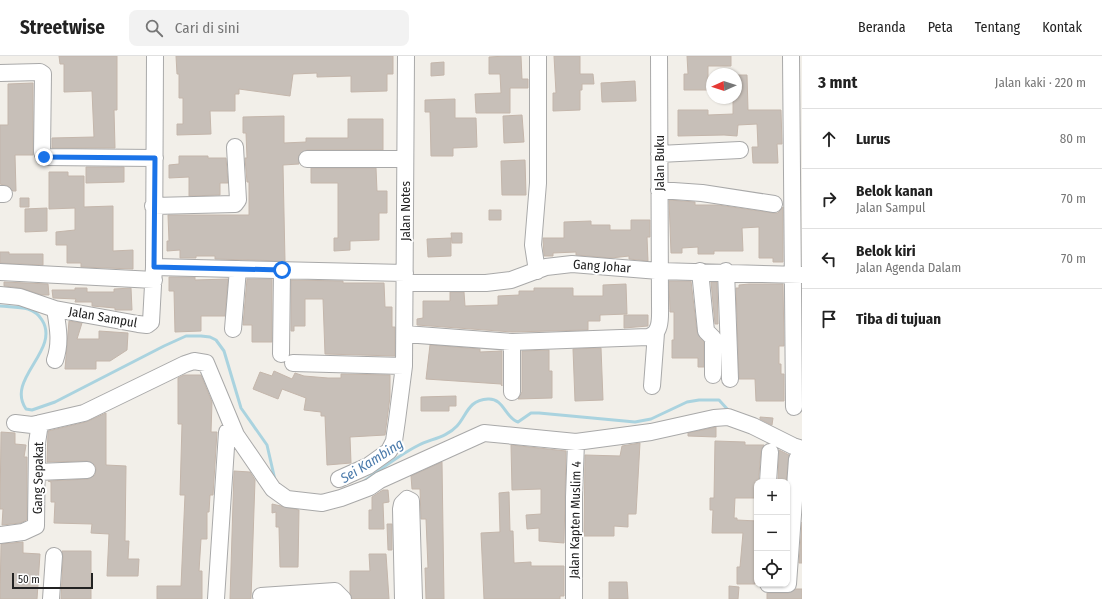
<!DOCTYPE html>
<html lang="id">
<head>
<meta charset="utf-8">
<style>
	body { margin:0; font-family:"Fira Sans Condensed",sans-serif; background:#f2f2f2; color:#222 }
	.controls { position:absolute; right:12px; bottom:12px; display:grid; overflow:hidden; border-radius:8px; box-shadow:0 1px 3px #0004 }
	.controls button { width:36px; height:36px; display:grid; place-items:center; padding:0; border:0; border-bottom:1px solid #e0e0e0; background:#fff; color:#222; font:20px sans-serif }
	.compass { position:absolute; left:706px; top:12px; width:36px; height:36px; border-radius:50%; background:#fff; box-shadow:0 1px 3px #0004; rotate:267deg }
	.scale { position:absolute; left:12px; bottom:10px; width:81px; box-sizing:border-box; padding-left:4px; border:2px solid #222; border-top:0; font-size:11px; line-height:14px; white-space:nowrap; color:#222; -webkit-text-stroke:3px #fff; paint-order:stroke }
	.stop { position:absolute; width:12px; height:12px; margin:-9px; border:3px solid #1a73e8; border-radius:50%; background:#fff }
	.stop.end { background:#1a73e8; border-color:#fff; box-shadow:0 1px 4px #0008 }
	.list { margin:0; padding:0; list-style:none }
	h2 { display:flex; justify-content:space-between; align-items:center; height:52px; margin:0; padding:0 16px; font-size:17px }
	h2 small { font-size:13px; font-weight:400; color:#767676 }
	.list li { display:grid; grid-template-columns:26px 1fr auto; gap:12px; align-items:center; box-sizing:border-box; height:60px; padding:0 16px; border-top:1px solid #e0e0e0 }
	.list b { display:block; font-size:15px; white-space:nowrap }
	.list p { margin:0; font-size:13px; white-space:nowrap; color:#767676 }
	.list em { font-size:13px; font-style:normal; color:#767676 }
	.icon { flex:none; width:22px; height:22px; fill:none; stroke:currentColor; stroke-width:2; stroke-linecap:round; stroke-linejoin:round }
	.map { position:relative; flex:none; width:802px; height:543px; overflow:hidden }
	header { display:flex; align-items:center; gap:24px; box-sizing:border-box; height:56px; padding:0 20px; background:#fff; border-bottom:1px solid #e0e0e0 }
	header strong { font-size:19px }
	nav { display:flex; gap:22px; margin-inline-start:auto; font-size:14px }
	.search { width:280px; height:36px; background:#f2f2f2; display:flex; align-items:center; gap:10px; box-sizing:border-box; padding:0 14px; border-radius:8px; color:#767676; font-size:15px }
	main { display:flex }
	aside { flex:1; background:#fff }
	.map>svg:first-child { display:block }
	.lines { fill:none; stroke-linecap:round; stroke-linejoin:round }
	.stream { stroke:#aad3df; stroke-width:3 }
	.building { fill:#c7bfb8; stroke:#c4b6ab }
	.minor-casing { stroke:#a9a9a9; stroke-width:18 }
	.minor { stroke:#fff; stroke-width:16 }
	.route { stroke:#1a73e8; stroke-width:5 }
	.labels { text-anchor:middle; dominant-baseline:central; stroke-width:4; stroke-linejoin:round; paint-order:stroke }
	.street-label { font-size:13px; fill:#222; stroke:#fff }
	.water-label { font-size:14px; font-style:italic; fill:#4a7aab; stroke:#fff }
</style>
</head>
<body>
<header>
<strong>Streetwise</strong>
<div class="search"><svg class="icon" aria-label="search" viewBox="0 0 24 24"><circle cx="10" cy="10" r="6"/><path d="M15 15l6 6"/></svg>Cari di sini</div>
<nav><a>Beranda</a><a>Peta</a><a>Tentang</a><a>Kontak</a></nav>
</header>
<main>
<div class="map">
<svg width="802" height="543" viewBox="0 0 802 543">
	<rect width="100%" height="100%" fill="#f2efe9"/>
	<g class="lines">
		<path class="stream" d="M 0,250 C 9,251 19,251 28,253 C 34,255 39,259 42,264 C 61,294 5,323 26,353 L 32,354 L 55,346 L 164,290 L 186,280 L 201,280 L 210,281 L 216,284 L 224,295 L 241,352 L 267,389 L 275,424
			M 363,426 C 381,413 399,399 419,389 C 431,383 447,381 457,370 C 467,359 468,344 488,343 C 504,342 505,362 518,366 L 531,357 L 539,357 L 635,366 L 651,363 L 687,346 L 699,344 L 719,344 L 729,355"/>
	</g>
	<path class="building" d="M 59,0 L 117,0 L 117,54 L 114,54 L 115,92 L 52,92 L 52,82 L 94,81 L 92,35 L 64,36 L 64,8 L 60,8 Z
		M 176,0 L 393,0 L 393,18 L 387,18 L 387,35 L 351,36 L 351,20 L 317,21 L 317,17 L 293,18 L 290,40 L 239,33 L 239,38 L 235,38 L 235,55 L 210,55 L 211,78 L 177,79 L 177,68 L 183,68 L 183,42 L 179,42 L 179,18 L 177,18 Z
		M 506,0 L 521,0 L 522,23 L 528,23 L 528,32 L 510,32 L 510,57 L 476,57 L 475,38 L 501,37 L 500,18 L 489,18 L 489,1 Z
		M 554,0 L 580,0 L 580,18 L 593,18 L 594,28 L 582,28 L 582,34 L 580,34 L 580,54 L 553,55 L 553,37 L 556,37 Z
		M 687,0 L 731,0 L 731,10 L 708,10 L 708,34 L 684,34 L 684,18 L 688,18 Z
		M 444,6 L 444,19 L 431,20 L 431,7 Z
		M 736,19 L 747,19 L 748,54 L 781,54 L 782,88 L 777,88 L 778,107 L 753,107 L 752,91 L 758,91 L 757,68 L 738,69 L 737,80 L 724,79 L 678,80 L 678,54 L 708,54 L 708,59 L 733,58 L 733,42 L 736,42 Z
		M 635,25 L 636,45 L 602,46 L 601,27 Z
		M 33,27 L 33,99 L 15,99 L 16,135 L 13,135 L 8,130 L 0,128 L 0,69 L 8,69 L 8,28 Z
		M 455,43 L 455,62 L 476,62 L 477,91 L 453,92 L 453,100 L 431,100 L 430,56 L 425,56 L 425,44 Z
		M 522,59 L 524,86 L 504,87 L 503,60 Z
		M 284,60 L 284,87 L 306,86 L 306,82 L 348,82 L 348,63 L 383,63 L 383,94 L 307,94 L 299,99 L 299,108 L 283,109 L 285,205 L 215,203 L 215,200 L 196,200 L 196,202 L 180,202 L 180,194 L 167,195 L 167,185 L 169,185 L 168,159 L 249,159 L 249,126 L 247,126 L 245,102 L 247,102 L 246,77 L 243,77 L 243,61 Z
		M 179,100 L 208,100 L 208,102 L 226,102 L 228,127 L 220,127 L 220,139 L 189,140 L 189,121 L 169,122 L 169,109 L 179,108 Z
		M 525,104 L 526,139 L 502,139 L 501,105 Z
		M 86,111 L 124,111 L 124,126 L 86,127 Z
		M 311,112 L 376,112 L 377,135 L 387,135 L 387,157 L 379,157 L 379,184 L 350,185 L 350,194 L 334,195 L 334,182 L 338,182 L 338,127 L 311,127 Z
		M 49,116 L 68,116 L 68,120 L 84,120 L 84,151 L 113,150 L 113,195 L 133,194 L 133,213 L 81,211 L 81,207 L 67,207 L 67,189 L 56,189 L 56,176 L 75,174 L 75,152 L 49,153 Z
		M 20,142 L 29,142 L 29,151 L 20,151 Z
		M 669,144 L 695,146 L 695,149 L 718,149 L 773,157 L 778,157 L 783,151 L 783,206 L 773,206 L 773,202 L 759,202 L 759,171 L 742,172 L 743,195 L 714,195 L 714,198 L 698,198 L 698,191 L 682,192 L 682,197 L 671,197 Z
		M 47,152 L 47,175 L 25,176 L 25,153 Z
		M 489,154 L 501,154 L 501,164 L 489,164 Z
		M 631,164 L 650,164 L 650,181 L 647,181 L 648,205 L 629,203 L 629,200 L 611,202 L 576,199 L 576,196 L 553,197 L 553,200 L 544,200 L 543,182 L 564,182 L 564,166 L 591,165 L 591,169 L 610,169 L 610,174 L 631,174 Z
		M 451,177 L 462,177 L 462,187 L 452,187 Z
		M 451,182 L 451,200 L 428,201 L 427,183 Z
		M 0,196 L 9,196 L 9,198 L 43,198 L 43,209 L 0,207 Z
		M 169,221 L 195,221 L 195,224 L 228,223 L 225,260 L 201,260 L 201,275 L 175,276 L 174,235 L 169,235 Z
		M 247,223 L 272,223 L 272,286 L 252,286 L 252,269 L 243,269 Z
		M 291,224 L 343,225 L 343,227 L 384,227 L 385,251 L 392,251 L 392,271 L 395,271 L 395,300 L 325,298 L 323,243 L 305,243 L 305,270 L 294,270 L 294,275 L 291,275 Z
		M 669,225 L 691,225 L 697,276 L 704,286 L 704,311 L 698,311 L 698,302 L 672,302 L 672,284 L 674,284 L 674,256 L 670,256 Z
		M 4,226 L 48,228 L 49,239 L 42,239 L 21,232 L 4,230 Z
		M 711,226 L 717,226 L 718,268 L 715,268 Z
		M 626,228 L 627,258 L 600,259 L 600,265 L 588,265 L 588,274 L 512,276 L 417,269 L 417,263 L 423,262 L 423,245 L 450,245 L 450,236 L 464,236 L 465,250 L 498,249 L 498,240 L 519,239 L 519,235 L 534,235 L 534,232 L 573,232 L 573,240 L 603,240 L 603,229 Z
		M 749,228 L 783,228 L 784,290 L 779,290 L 779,308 L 781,308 L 781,318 L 784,318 L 784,345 L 756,345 L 755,323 L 739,323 L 736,232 L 739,232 L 739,229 Z
		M 75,232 L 87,232 L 87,236 L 114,236 L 114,233 L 131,232 L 132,254 L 115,254 L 115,252 L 92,250 L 92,246 L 75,246 L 76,243 L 53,242 L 52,234 L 75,234 Z
		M 624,259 L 648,259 L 648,270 L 624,272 Z
		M 69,265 L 82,267 L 77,283 L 99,283 L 99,275 L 128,277 L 127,294 L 110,305 L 96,305 L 96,313 L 65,313 Z
		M 430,289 L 480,293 L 480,296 L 502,295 L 502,330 L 501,328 L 426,323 Z
		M 601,292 L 603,344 L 575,345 L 573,293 Z
		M 549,294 L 549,315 L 552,315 L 552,342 L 518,343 L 522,336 L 522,295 Z
		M 274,315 L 292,323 L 295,317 L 304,320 L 328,322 L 341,322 L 341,318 L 390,319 L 390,341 L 385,379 L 350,381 L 351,407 L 327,409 L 325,360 L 321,360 L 321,356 L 304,354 L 306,342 L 282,333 L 278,343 L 253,333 L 260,316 L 272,320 Z
		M 184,319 L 201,319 L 212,346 L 211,376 L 217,376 L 213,439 L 210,439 L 209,456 L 207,456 L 207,483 L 201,483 L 199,515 L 202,515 L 202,543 L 157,543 L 157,530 L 181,530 L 185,439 L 180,439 L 182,368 L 178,368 L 178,322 Z
		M 456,340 L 456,350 L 449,350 L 449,355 L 421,355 L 421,341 Z
		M 106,357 L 106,409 L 126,410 L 125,485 L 129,485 L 128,503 L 139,503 L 138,520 L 107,520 L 109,478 L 91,477 L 92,468 L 54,467 L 55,446 L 51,446 L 51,426 L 48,425 L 88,423 L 95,419 L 96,413 L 95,409 L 87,405 L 47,406 L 48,375 L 86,366 Z
		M 760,361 L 773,362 L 772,369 L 760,363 Z
		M 716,371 L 716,381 L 688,380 L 688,377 Z
		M 1,376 L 15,377 L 15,388 L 26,389 L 24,401 L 27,401 L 27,464 L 20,467 L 2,469 L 3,453 L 0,453 Z
		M 715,385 L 745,386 L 745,389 L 764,389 L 761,395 L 757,442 L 735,442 L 734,462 L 737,462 L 737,464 L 757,465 L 755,528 L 737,528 L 737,511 L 740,511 L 743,477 L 712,477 L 713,454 L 710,454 L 710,442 L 714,442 Z
		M 640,387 L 636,458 L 628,458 L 628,471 L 614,470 L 614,480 L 584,480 L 585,399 L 620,400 L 622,390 Z
		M 511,389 L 566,395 L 564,487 L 539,485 L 539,472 L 527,473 L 526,459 L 541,458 L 541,433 L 512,434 Z
		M 779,394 L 789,399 L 786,426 L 778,426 Z
		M 442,406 L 444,543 L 426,543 L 425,512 L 428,512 L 426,463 L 421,463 L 420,433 L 412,433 L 411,420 Z
		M 234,415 L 250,416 L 255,424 L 251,543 L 230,543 Z
		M 383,434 L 388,434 L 389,446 L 383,447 L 384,473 L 369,473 L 369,454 L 372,454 L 372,441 Z
		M 509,436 L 510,475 L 513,475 L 514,507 L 531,506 L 531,510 L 564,510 L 564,540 L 560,540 L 560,543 L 484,543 L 481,477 L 500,476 L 499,437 Z
		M 272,448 L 299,454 L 298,511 L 280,511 L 279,471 L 276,471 L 276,456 L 272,457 Z
		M 802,466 L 802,507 L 799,507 Z
		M 387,468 L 392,468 L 392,494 L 388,494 Z
		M 23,486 L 23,497 L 40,498 L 37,543 L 0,543 L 1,488 Z
		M 62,495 L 91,495 L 91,543 L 61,543 L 63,501 Z
		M 369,498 L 386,498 L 389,543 L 352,543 L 350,537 L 350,515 L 370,515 Z
		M 609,526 L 627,526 L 628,543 L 609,543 Z
		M 729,530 L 739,531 L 738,543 L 729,543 Z
		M 796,533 L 802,533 L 802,543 L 767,543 L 767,537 L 788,537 Z"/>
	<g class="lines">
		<g class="minor-casing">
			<path id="minor" d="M 791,0 L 794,351
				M 0,17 L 40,16 L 43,18 L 42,96 L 44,101 L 155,102
				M 659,98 L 740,94
				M 307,103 L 405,103
				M 659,134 L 702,137 L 774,148
				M 0,138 L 4,138
				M 153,150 L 235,148 L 238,144 L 235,91
				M 154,211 L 405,217
				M 537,215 L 533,189 L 538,127 L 538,0
				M 700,215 L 706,275 L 713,282 L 713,319
				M 726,215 L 730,323
				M 0,216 L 154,224
				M 405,227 L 486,227 L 511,224 L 546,211 L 572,208 L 659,215 L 802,219
				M 0,239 L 20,241 L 55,253
				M 233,273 L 238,213
				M 405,278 L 512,286 L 648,281 C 662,278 660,260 660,249 L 659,0
				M 512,286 L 512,336
				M 281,298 L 282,214
				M 55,304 C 61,287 58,271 55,253 L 138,268 L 147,269 L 151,266 L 154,211 L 155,0
				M 293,307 L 404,310
				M 652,330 L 656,277
				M 15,367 L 32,369 L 84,357 L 185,308 L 194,305 L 206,307 L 236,379 L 273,433 L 287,443 L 322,447 L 341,442 L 370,431 L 380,424 L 484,377 L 576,386 L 651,376 L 714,362 L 728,361 L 753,370 L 793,390 L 802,393
				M 37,416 L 87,414
				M 339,423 L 368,410 L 389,395 L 394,385 L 397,364 L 404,310 L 406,0
				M 768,426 L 770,396
				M 0,479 L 23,476 L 36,470 L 37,387 L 40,367
				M 768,528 L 787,528
				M 788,528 L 797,403
				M 261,540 L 335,535 L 343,543
				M 51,543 L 54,500
				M 216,543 L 227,376
				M 403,543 L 401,453 L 402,448 L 407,443 L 411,445 L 414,543
				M 574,543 L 574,441 L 576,386"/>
		</g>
		<use href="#minor" class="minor"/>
	</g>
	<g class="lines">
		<path class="route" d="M 44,101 L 155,102 L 154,211 L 282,214"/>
	</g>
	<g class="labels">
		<g class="street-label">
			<text transform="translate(659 107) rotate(-90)">Jalan Buku</text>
			<text transform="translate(405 155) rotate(-90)">Jalan Notes</text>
			<text transform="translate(602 210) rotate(4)">Gang Johar</text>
			<text transform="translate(103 261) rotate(10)">Jalan Sampul</text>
			<text transform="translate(38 422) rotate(-89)">Gang Sepakat</text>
			<text transform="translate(575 464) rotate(-89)">Jalan Kapten Muslim 4</text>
		</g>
		<g class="water-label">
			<text transform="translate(372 405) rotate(-32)">Sei Kambing</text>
		</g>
	</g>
</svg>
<div class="controls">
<button>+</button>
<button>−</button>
<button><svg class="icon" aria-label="locate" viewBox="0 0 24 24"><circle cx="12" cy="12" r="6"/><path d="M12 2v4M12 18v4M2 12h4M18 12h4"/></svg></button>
</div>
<svg class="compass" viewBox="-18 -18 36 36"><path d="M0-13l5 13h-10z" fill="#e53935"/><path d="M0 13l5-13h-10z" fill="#767676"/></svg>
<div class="scale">50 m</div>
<div class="stop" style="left:282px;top:214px"></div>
<div class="stop end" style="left:44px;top:101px"></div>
</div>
<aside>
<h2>3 mnt<small>Jalan kaki · 220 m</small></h2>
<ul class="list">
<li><svg class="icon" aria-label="ahead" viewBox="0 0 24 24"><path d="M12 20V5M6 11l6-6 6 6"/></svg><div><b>Lurus</b></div><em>80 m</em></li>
<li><svg class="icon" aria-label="right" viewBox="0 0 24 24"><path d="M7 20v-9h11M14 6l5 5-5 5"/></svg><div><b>Belok kanan</b><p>Jalan Sampul</p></div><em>70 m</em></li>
<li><svg class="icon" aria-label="left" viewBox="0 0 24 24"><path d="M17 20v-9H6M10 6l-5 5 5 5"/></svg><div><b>Belok kiri</b><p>Jalan Agenda Dalam</p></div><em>70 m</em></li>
<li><svg class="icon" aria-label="arrive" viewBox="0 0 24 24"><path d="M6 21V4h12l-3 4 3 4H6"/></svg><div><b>Tiba di tujuan</b></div></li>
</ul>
</aside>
</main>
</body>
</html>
